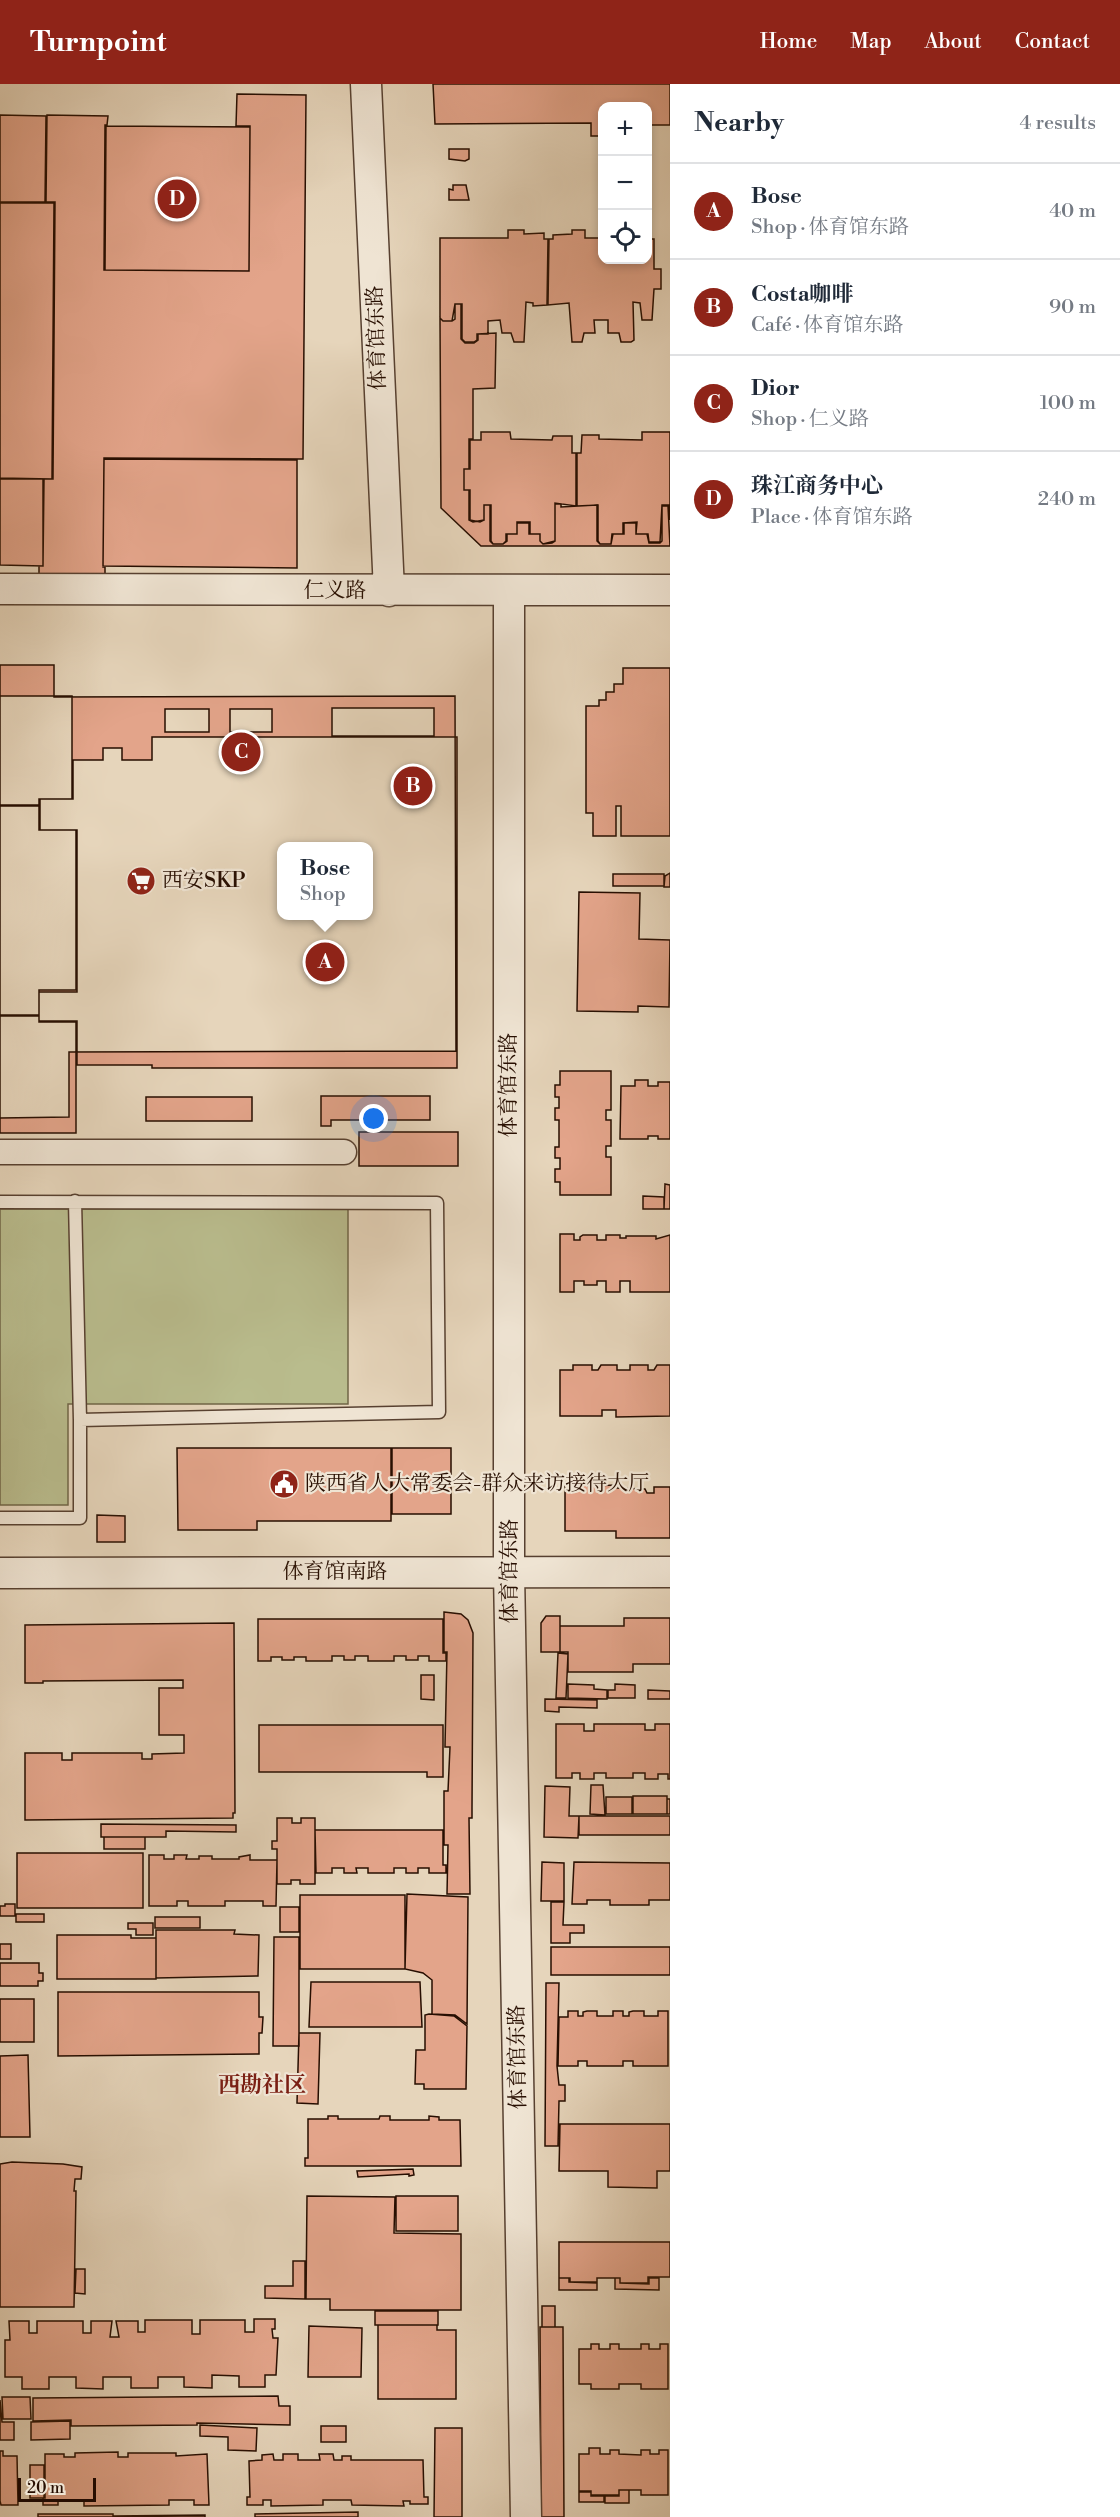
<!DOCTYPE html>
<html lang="en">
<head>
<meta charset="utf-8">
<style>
	body { margin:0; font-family:"Libre Bodoni","Noto Serif SC",serif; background:#f2f2f3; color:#1f2937 }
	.controls { position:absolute; right:18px; top:18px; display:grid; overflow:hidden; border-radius:12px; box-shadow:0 3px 9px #0003 }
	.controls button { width:54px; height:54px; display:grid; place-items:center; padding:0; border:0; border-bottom:2px solid #e0e1e3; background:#fff; color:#1f2937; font:30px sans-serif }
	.scale { position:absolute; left:18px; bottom:15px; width:78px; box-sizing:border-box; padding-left:6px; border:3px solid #270e01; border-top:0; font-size:16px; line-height:21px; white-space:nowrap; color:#270e01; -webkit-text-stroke:4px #efe4d3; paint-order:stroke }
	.you { position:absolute; left:374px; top:1035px; width:21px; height:21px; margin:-15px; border:4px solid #fff; border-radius:50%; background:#1a73e8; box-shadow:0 0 0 9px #1a73e833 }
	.badge { display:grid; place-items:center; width:39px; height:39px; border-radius:50%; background:#8f2418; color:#fff; font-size:20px; font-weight:700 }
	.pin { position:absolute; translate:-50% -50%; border:3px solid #fff; box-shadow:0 2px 6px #0006 }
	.popup { position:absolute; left:277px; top:758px; width:96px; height:78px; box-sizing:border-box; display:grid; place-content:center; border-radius:12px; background:#fff; filter:drop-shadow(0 2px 4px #0005); font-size:20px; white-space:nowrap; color:#747a83 }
	.popup b { font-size:22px; color:#1f2937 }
	.popup::after { content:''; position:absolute; left:50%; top:100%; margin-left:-12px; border:12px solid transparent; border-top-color:#fff }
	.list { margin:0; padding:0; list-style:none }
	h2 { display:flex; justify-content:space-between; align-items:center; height:78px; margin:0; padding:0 24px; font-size:26px }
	h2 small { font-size:20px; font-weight:400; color:#747a83 }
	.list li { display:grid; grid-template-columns:39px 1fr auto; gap:18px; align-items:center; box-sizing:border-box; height:96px; padding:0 24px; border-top:2px solid #e0e1e3 }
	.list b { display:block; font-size:22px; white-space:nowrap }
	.list p { margin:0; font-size:20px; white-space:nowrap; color:#747a83 }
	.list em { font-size:20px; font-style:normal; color:#747a83 }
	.icon { flex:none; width:33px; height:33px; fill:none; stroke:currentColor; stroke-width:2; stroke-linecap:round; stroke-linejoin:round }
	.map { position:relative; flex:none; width:670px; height:2433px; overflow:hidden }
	header { display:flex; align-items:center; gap:36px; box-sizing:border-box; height:84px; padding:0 30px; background:#8f2418; color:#fff }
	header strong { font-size:28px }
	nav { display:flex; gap:33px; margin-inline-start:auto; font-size:21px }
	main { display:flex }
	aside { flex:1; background:#fff }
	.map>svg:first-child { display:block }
	.green { fill:#b9bc8d; stroke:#706547; stroke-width:1.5 }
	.building { fill:#e3a48a; stroke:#270e01; stroke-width:1.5; fill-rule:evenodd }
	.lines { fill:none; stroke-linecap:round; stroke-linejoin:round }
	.service-casing { stroke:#574030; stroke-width:15 }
	.minor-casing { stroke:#574030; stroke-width:27 }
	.tertiary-casing { stroke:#574030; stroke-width:33 }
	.service { stroke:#efe4d3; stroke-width:12 }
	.minor { stroke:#efe4d3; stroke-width:24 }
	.tertiary { stroke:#efe4d3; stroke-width:30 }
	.labels { text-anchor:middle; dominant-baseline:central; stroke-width:4.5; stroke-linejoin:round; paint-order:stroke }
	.street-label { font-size:21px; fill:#270e01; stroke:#efe4d3 }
	.poi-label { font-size:21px; fill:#270e01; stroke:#efe4d3; text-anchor:start }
	.neighbourhood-label { font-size:22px; font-weight:bold; fill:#7a1f14; stroke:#efe4d3 }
</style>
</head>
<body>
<header>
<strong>Turnpoint</strong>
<nav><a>Home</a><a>Map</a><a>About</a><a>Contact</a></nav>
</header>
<main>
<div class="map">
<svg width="670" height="2433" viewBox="0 0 670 2433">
	<rect width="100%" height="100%" fill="#e6d5bb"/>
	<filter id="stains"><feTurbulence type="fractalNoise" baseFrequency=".00333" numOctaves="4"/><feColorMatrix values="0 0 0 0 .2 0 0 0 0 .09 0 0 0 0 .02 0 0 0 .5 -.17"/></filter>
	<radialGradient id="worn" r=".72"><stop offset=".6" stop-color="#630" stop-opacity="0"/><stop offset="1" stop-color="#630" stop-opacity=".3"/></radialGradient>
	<path class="green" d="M 0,1125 L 348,1125 L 348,1320 L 68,1320 L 68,1421 L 0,1421 Z"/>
	<path class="building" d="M 433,0 L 670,0 L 670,41 L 648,41 L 648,52 L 648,22 L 602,22 L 602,52 L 591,52 L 591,39 L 435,40 Z
		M 237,10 L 306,11 L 303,375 L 104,374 L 103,483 L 105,483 L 105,492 L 39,491 L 39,482 L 43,482 L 44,395 L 53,395 L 55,118 L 46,118 L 47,31 L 108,32 L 107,41 L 105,41 L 104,186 L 249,187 L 250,42 L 236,42 Z
		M 0,31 L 46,32 L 45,118 L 0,118 Z
		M 106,42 L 250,43 L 249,187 L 105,186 Z
		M 449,65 L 469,65 L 469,75 L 465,77 L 449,75 Z
		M 453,101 L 466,101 L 469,116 L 449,116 L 449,105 L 453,106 Z
		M 0,119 L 54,119 L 52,395 L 0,394 Z
		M 508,146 L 524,146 L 524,150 L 544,149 L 544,155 L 548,155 L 547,221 L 533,222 L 533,219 L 526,218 L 524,258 L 514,258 L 511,249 L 502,249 L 500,236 L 488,237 L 488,250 L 477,250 L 477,256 L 474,258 L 465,258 L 462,255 L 462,220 L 455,220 L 452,237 L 443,237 L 440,234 L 440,154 L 508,154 Z
		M 572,146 L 585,146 L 585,154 L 602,154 L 602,176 L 648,176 L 648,155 L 654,155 L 654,185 L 661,185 L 661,205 L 654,205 L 652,236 L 642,236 L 640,219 L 633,218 L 634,256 L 631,258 L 621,258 L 619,249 L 608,249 L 608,236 L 594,236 L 595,249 L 584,249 L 582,258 L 572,258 L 569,219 L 548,221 L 549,155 L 553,155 L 553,151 L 572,150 Z
		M 455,220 L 461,220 L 461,255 L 465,259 L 474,259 L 478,256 L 478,250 L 496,249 L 495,304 L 473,305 L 473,355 L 469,355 L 469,385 L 464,385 L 464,406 L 469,406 L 469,436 L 473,438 L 484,436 L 484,421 L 490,421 L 490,457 L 493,460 L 503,460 L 507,457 L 507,450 L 517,450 L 517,439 L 529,439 L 529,450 L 540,450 L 540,457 L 543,460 L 552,459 L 555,457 L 555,420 L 561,420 L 561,423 L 597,421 L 597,457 L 600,460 L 611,460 L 613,450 L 624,450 L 624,439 L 636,439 L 636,450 L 647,450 L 649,459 L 660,459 L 662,457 L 662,422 L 668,422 L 670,462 L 481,462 L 441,424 L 440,234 L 443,237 L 452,237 L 455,235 Z
		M 481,348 L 510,348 L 511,355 L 552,356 L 553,352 L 572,352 L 572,369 L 576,369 L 576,422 L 555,419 L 555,457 L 543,460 L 540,457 L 540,450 L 530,450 L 530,438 L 517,438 L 517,450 L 506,450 L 506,457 L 503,460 L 493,460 L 491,457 L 491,421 L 484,421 L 484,436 L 480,438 L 470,436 L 470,406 L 464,406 L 464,385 L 470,385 L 470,356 L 481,356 Z
		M 642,348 L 670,348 L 670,436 L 669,421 L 662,421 L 660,458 L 649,458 L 648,450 L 636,450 L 637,438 L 623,439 L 623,450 L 612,450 L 611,460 L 600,460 L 598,457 L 598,421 L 577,422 L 577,369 L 581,369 L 582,351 L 599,351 L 599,355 L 642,356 Z
		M 104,375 L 297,376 L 297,484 L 103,482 Z
		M 0,395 L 43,395 L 43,482 L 0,481 Z
		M 0,581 L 54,581 L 54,613 L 455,612 L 456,967 L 69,968 L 69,1033 L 0,1034 ZM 282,762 L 368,762 L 368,832 L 282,832 Z
		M 623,584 L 670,584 L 670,752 L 621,752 L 621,722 L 616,722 L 616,752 L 593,752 L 593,729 L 586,729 L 586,622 L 599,622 L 599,616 L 606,616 L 606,608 L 614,608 L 614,600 L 623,600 Z
		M 0,612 L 72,612 L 72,715 L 39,715 L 39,721 L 0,721 Z
		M 332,624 L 434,624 L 434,652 L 332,652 Z
		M 165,625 L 209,625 L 209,648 L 165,648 Z
		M 230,625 L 272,625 L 272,648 L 230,648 Z
		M 152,653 L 457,653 L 457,984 L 152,984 L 152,981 L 77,981 L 77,937 L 39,937 L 39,908 L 77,908 L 77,746 L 40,746 L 40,715 L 73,715 L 73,676 L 103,676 L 103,664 L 122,664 L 122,676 L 152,676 ZM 282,762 L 368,762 L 368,832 L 282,832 Z
		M 0,722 L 39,722 L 39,746 L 76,746 L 76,906 L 39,906 L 39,931 L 0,931 Z
		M 670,789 L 670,803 L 664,803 L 665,792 Z
		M 613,790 L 664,790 L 664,802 L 613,802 Z
		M 579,808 L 640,809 L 639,855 L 670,856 L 669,923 L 638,922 L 638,928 L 577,927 Z
		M 0,932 L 39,932 L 39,938 L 76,938 L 76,1049 L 0,1049 Z
		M 560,987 L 611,987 L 611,1026 L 606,1026 L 606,1036 L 611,1036 L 611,1062 L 606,1062 L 606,1073 L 611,1073 L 611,1111 L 560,1111 L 560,1098 L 555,1098 L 555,1085 L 560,1085 L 560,1074 L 555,1074 L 555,1063 L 559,1063 L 559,1036 L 555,1036 L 555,1024 L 559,1024 L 559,1013 L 555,1013 L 555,1001 L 560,1001 Z
		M 635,996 L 648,996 L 648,1002 L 658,1002 L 658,998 L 670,998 L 670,1055 L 658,1055 L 658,1052 L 648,1052 L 648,1055 L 620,1055 L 621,1002 L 635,1002 Z
		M 321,1012 L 430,1012 L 430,1036 L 331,1036 L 331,1042 L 321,1042 Z
		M 146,1013 L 252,1013 L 252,1037 L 146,1037 Z
		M 359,1048 L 458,1048 L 458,1082 L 359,1082 Z
		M 665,1100 L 670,1101 L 670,1125 L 664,1125 Z
		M 643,1112 L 664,1113 L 664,1125 L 643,1125 Z
		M 560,1150 L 574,1150 L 574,1156 L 580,1156 L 580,1153 L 583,1151 L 597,1151 L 597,1156 L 606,1156 L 606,1151 L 620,1151 L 620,1154 L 626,1154 L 626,1152 L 656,1152 L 656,1155 L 670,1151 L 670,1208 L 630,1208 L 630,1197 L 620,1197 L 620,1208 L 606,1208 L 606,1197 L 597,1197 L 597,1201 L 584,1201 L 584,1197 L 574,1197 L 574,1208 L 560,1208 Z
		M 573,1281 L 592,1281 L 592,1286 L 598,1286 L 601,1281 L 617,1281 L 617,1286 L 630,1286 L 630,1281 L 648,1281 L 648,1286 L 654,1286 L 657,1281 L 670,1281 L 670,1332 L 616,1333 L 616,1326 L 602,1326 L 602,1332 L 560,1332 L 560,1286 L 573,1286 Z
		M 177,1364 L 391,1364 L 391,1437 L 257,1437 L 257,1446 L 178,1446 Z
		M 392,1364 L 451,1364 L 451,1430 L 392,1430 Z
		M 565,1398 L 588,1398 L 588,1402 L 617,1401 L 617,1404 L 645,1405 L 647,1409 L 654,1409 L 654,1403 L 670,1403 L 670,1454 L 616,1454 L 616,1447 L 565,1447 Z
		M 97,1431 L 125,1432 L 125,1458 L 97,1458 Z
		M 444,1528 L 461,1530 L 468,1536 L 473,1549 L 472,1724 L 472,1734 L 469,1734 L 470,1810 L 447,1810 L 448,1761 L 444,1761 L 444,1707 L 448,1707 L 450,1663 L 445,1663 L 447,1568 L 444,1568 Z
		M 546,1532 L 560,1532 L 560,1568 L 541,1568 L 541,1539 Z
		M 624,1534 L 670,1534 L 670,1580 L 633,1580 L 633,1588 L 568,1588 L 568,1568 L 560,1568 L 560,1542 L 624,1542 Z
		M 258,1535 L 443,1535 L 443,1569 L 446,1569 L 446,1577 L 429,1577 L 429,1572 L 418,1572 L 418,1576 L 406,1576 L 406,1572 L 394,1572 L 394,1577 L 368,1577 L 368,1572 L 355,1572 L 355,1576 L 344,1576 L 344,1572 L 332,1572 L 332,1577 L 306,1577 L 306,1573 L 294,1573 L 294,1576 L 282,1576 L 282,1573 L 271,1573 L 271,1577 L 258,1577 Z
		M 234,1539 L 235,1729 L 233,1729 L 233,1734 L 25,1736 L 25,1669 L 62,1669 L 62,1676 L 72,1676 L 72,1669 L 142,1669 L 142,1675 L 152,1675 L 152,1670 L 184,1669 L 184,1651 L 159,1651 L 159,1604 L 183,1604 L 183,1596 L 43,1597 L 43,1599 L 25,1599 L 25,1541 Z
		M 558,1569 L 568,1570 L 566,1614 L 556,1614 Z
		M 421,1591 L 434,1591 L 434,1616 L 421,1615 Z
		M 568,1600 L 594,1601 L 594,1605 L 607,1606 L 607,1615 L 568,1614 Z
		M 615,1600 L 635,1601 L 635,1614 L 608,1614 L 608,1606 L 615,1606 Z
		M 648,1606 L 670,1607 L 670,1615 L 648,1615 Z
		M 545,1615 L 597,1616 L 597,1624 L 559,1623 L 559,1628 L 545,1627 Z
		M 556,1640 L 584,1640 L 584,1647 L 594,1647 L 594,1640 L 645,1640 L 645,1646 L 655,1646 L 655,1640 L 670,1640 L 670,1695 L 668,1695 L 668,1690 L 658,1690 L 658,1695 L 645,1695 L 645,1689 L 633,1689 L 633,1694 L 606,1694 L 606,1689 L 594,1689 L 594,1695 L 580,1695 L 580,1689 L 572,1689 L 572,1694 L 556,1694 Z
		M 259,1641 L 443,1641 L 443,1693 L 427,1693 L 427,1688 L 259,1688 Z
		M 591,1701 L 603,1701 L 605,1731 L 590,1730 Z
		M 545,1702 L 570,1703 L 569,1732 L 579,1732 L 578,1754 L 544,1753 Z
		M 633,1712 L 667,1712 L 667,1730 L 633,1730 Z
		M 606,1713 L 632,1713 L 632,1730 L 606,1730 Z
		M 667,1715 L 670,1715 L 670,1730 L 667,1730 Z
		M 579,1732 L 670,1732 L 670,1751 L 579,1751 Z
		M 277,1734 L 292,1734 L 292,1739 L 301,1739 L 301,1734 L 315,1734 L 315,1800 L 300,1800 L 300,1796 L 291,1796 L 291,1800 L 277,1800 L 277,1765 L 272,1765 L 272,1757 L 277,1757 Z
		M 101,1740 L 236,1741 L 236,1748 L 166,1747 L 166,1753 L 101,1753 Z
		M 315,1746 L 443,1746 L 443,1781 L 446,1781 L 446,1789 L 429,1789 L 429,1784 L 418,1784 L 418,1789 L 406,1789 L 406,1784 L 394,1784 L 394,1789 L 368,1789 L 368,1784 L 356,1784 L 357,1789 L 344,1789 L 344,1784 L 332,1784 L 332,1789 L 316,1789 Z
		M 104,1753 L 145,1753 L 145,1765 L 104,1765 Z
		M 17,1769 L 143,1769 L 143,1824 L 17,1824 Z
		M 149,1771 L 164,1771 L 164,1775 L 174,1775 L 174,1771 L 187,1771 L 186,1775 L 199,1775 L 199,1772 L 212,1772 L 212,1775 L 239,1775 L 239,1773 L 250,1771 L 250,1776 L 277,1776 L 276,1822 L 263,1822 L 263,1817 L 225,1817 L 225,1822 L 188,1822 L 188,1817 L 177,1817 L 177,1822 L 149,1822 Z
		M 542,1778 L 564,1779 L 564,1817 L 541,1817 Z
		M 574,1778 L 670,1779 L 670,1816 L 649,1816 L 649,1821 L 610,1821 L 610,1816 L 587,1816 L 587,1820 L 572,1820 Z
		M 407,1810 L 468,1813 L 467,1940 L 455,1931 L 432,1930 L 432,1896 L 423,1889 L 405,1885 Z
		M 300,1811 L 405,1811 L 405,1885 L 300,1885 Z
		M 551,1818 L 564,1818 L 563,1841 L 584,1841 L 584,1849 L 570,1849 L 570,1859 L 551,1859 Z
		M 5,1820 L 15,1820 L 15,1832 L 0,1832 L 0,1822 L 5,1822 Z
		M 280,1823 L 299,1823 L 299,1848 L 280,1848 Z
		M 16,1830 L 44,1830 L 44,1838 L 16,1838 Z
		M 155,1833 L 200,1833 L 200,1844 L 155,1844 Z
		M 128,1839 L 153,1839 L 153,1851 L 136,1851 L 136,1845 L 128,1845 Z
		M 156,1846 L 235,1846 L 234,1850 L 259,1851 L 258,1892 L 156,1894 Z
		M 57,1851 L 131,1851 L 131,1854 L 156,1854 L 156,1895 L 57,1895 Z
		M 274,1853 L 299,1853 L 299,1962 L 273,1962 Z
		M 0,1860 L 11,1860 L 11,1875 L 0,1875 Z
		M 551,1863 L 670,1863 L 670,1891 L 551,1891 Z
		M 0,1879 L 39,1879 L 39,1889 L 43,1889 L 43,1897 L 38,1897 L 38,1902 L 0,1902 Z
		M 311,1898 L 420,1898 L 422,1943 L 309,1943 Z
		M 546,1899 L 559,1899 L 557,1982 L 559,2001 L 565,2001 L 565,2017 L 559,2017 L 558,2062 L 545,2062 Z
		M 58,1908 L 259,1908 L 259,1933 L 263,1933 L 262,1949 L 259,1949 L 259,1970 L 58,1972 Z
		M 0,1915 L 34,1915 L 34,1958 L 0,1958 Z
		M 568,1927 L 578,1927 L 578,1932 L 583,1932 L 583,1928 L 587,1927 L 597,1927 L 597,1932 L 613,1932 L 613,1927 L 623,1927 L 623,1932 L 629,1932 L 629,1928 L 633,1927 L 644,1927 L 644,1932 L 658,1932 L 658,1927 L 668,1927 L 668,1982 L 633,1982 L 633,1977 L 623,1977 L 623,1982 L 587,1982 L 587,1977 L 578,1977 L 578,1982 L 558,1982 L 559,1933 L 568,1933 Z
		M 429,1930 L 454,1932 L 467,1942 L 466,2005 L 424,2005 L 424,2000 L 415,2000 L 416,1966 L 425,1966 L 425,1931 Z
		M 299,1949 L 320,1949 L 318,2020 L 297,2019 Z
		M 28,1971 L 30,2053 L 0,2053 L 0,1972 Z
		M 328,2032 L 338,2032 L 338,2035 L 379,2035 L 380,2032 L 390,2032 L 390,2036 L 429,2036 L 429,2032 L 439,2033 L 439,2036 L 460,2036 L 461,2082 L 305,2082 L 305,2074 L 308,2074 L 308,2035 L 328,2035 Z
		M 560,2040 L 670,2040 L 670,2087 L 657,2087 L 657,2104 L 608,2103 L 608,2087 L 559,2087 Z
		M 12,2078 L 63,2080 L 82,2083 L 81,2095 L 75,2095 L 74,2107 L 76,2107 L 74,2223 L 0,2223 L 0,2080 Z
		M 413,2085 L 414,2091 L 409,2092 L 409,2090 L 358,2093 L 357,2087 Z
		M 307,2112 L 395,2113 L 394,2149 L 461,2150 L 461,2226 L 330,2226 L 330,2215 L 306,2215 Z
		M 396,2112 L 458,2112 L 458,2147 L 396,2147 Z
		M 559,2158 L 670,2158 L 670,2193 L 648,2193 L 648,2199 L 620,2199 L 620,2194 L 597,2194 L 597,2198 L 570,2198 L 570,2194 L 559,2194 Z
		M 293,2177 L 305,2177 L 305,2215 L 265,2214 L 265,2202 L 293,2202 Z
		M 76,2185 L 85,2185 L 85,2210 L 75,2209 Z
		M 559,2194 L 569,2194 L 569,2198 L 597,2199 L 597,2206 L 559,2206 Z
		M 615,2194 L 620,2194 L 620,2199 L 649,2200 L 649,2194 L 659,2194 L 659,2206 L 615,2205 Z
		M 542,2222 L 555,2222 L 555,2243 L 542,2243 Z
		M 375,2227 L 438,2227 L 438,2241 L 375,2241 Z
		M 254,2235 L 275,2235 L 275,2245 L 272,2245 L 273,2254 L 278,2254 L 276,2291 L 265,2291 L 265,2303 L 239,2303 L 239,2292 L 212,2291 L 212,2304 L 184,2303 L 184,2293 L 158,2293 L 158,2304 L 131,2304 L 131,2293 L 103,2293 L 103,2305 L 76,2304 L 76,2293 L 49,2293 L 49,2305 L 22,2305 L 22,2293 L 5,2293 L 5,2256 L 10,2256 L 9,2237 L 29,2237 L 29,2249 L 37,2249 L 37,2237 L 83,2237 L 83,2249 L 91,2249 L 91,2237 L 112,2237 L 110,2253 L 119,2253 L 116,2237 L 138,2237 L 138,2248 L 145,2248 L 145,2236 L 192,2236 L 192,2250 L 200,2250 L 200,2236 L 245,2236 L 245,2248 L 254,2248 Z
		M 378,2241 L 437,2241 L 437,2246 L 456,2246 L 456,2315 L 378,2315 Z
		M 309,2242 L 362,2244 L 361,2293 L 308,2293 Z
		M 540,2243 L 563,2243 L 564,2433 L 541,2433 Z
		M 591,2260 L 599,2260 L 599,2265 L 610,2265 L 610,2260 L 619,2260 L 619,2265 L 641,2265 L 641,2260 L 649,2260 L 649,2265 L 660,2265 L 660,2260 L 668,2260 L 668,2305 L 641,2305 L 641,2300 L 619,2300 L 619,2305 L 591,2305 L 591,2300 L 579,2300 L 579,2265 L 591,2265 Z
		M 278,2312 L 279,2322 L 290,2322 L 290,2341 L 197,2339 L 197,2341 L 71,2342 L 71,2336 L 33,2337 L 33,2314 Z
		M 2,2313 L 30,2313 L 31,2335 L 3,2335 Z
		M 0,2316 L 2,2338 L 14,2338 L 14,2356 L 0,2356 Z
		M 70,2337 L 70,2355 L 31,2356 L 31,2338 Z
		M 200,2341 L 257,2344 L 256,2367 L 228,2366 L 228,2353 L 200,2352 Z
		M 321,2342 L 346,2342 L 346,2358 L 321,2358 Z
		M 435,2344 L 462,2344 L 462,2433 L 434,2433 Z
		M 589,2364 L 600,2364 L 600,2370 L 610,2370 L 610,2366 L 619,2366 L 619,2370 L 641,2371 L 641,2366 L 650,2366 L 650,2370 L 659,2370 L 659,2366 L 668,2366 L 668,2411 L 641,2411 L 641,2406 L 619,2406 L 619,2411 L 591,2411 L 591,2407 L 579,2407 L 579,2370 L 589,2370 Z
		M 0,2367 L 3,2367 L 3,2372 L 17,2372 L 18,2421 L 1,2421 L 0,2417 Z
		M 118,2368 L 118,2373 L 128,2373 L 128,2369 L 176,2369 L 176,2372 L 207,2370 L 209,2421 L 194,2421 L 194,2416 L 169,2416 L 169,2421 L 84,2422 L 84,2416 L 58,2416 L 58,2421 L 43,2421 L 43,2414 L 45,2414 L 45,2370 L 64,2370 L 64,2373 L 75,2373 L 75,2369 Z
		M 273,2370 L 274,2376 L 283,2376 L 283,2370 L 298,2370 L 298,2376 L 320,2376 L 319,2370 L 333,2370 L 334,2376 L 342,2376 L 342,2372 L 351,2372 L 351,2376 L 423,2376 L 424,2413 L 428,2413 L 428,2420 L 410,2420 L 410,2417 L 403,2417 L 404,2422 L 352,2421 L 351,2416 L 323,2416 L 323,2421 L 271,2422 L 271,2416 L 263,2416 L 263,2421 L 247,2421 L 247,2413 L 250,2413 L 249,2377 L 262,2376 L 262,2371 Z
		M 30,2381 L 44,2381 L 44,2414 L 30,2414 Z
		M 619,2406 L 629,2406 L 629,2419 L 605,2419 L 605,2412 L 619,2412 Z
		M 579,2408 L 591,2408 L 591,2412 L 604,2412 L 604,2418 L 579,2418 Z
		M 358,2428 L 358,2433 L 255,2433 L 255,2430 Z
		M 38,2430 L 113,2430 L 113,2433 L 38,2433 Z
		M 205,2431 L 205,2433 L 113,2433 L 113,2432 Z"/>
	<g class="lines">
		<g class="service-casing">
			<path id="service" d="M 0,1118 L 437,1119 L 439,1328 L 80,1336 L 75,1117
				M 0,1434 L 80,1434 L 80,1336"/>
		</g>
		<g class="minor-casing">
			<path id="minor" d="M 0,1068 L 344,1068"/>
		</g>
		<g class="tertiary-casing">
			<path id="tertiary" d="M 366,0 L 389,507
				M 0,505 L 670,506
				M 509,506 L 509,1488 L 526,2433
				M 0,1489 L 670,1488"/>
		</g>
		<use href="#service" class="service"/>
		<use href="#minor" class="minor"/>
		<use href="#tertiary" class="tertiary"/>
	</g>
	<defs>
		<g id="supermarket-disc" transform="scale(1.5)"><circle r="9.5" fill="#8f2418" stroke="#efe4d3"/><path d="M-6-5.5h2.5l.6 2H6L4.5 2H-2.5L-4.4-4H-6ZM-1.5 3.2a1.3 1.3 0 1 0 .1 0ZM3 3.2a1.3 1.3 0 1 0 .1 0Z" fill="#fff"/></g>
		<g id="civic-disc" transform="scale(1.5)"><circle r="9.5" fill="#8f2418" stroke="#efe4d3"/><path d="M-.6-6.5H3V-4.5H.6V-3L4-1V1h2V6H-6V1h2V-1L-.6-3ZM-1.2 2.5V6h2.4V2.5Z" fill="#fff"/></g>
	</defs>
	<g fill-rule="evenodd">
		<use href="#supermarket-disc" x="141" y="797"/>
		<use href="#civic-disc" x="284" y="1400"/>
	</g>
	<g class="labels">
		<g class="street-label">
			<text transform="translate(377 254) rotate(-92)">体育馆东路</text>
			<text x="335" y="507">仁义路</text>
			<text transform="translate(509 1001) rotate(-90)">体育馆东路</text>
			<text transform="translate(510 1487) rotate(-90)">体育馆东路</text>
			<text x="335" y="1488">体育馆南路</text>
			<text transform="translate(518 1973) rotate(-91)">体育馆东路</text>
		</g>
		<g class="poi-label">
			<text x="162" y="797">西安SKP</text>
			<text x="305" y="1400">陕西省人大常委会-群众来访接待大厅</text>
		</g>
		<g class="neighbourhood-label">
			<text x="262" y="2001">西勘社区</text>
		</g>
	</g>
	<rect width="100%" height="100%" filter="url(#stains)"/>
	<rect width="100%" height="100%" fill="url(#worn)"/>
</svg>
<div class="controls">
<button>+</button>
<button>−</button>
<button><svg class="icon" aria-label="locate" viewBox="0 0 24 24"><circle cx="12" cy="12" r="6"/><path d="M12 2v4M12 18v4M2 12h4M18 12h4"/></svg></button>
</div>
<div class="scale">20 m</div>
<div class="you"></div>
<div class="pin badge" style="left:325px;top:878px">A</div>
<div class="popup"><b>Bose</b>Shop</div>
<div class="pin badge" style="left:413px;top:702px">B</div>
<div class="pin badge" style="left:241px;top:668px">C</div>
<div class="pin badge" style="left:177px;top:115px">D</div>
</div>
<aside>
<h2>Nearby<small>4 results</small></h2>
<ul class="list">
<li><span class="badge">A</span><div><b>Bose</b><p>Shop · 体育馆东路</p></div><em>40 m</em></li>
<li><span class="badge">B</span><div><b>Costa咖啡</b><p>Café · 体育馆东路</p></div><em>90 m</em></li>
<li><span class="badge">C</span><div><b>Dior</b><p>Shop · 仁义路</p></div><em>100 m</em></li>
<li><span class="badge">D</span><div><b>珠江商务中心</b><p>Place · 体育馆东路</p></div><em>240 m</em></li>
</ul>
</aside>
</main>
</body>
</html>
